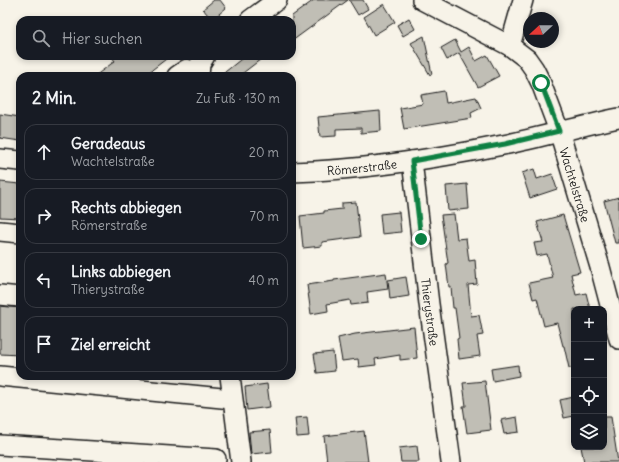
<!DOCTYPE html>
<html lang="de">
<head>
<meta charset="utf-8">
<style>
	body { margin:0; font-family:Delius,sans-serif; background:#242831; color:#f1f3f6 }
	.controls { position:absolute; right:12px; bottom:12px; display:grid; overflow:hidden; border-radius:8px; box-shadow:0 2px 6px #0003 }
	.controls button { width:36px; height:36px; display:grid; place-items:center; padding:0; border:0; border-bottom:1px solid #363941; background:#171b24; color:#f1f3f6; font:20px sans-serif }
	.compass { position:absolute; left:523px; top:12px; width:36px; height:36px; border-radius:50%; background:#171b24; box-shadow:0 2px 6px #0003; rotate:248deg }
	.stop { position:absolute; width:12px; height:12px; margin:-9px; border:3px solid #0b8043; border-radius:50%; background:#fff }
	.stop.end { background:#0b8043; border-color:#fff; box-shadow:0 1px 4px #0008 }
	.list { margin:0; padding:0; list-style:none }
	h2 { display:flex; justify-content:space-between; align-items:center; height:52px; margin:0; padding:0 16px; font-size:17px }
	h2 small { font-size:13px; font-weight:400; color:#9ea1a6 }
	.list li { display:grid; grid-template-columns:26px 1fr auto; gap:12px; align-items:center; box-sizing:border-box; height:56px; margin:0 8px 8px; padding:0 8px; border:1px solid #363941; border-radius:12px }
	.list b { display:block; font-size:15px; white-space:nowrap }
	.list p { margin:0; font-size:13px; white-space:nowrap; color:#9ea1a6 }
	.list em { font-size:13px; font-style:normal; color:#9ea1a6 }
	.icon { flex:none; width:22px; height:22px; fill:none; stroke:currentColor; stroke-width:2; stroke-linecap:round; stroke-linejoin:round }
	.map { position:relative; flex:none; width:619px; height:462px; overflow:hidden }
	.search { position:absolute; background:#171b24; box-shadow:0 2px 6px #0003; left:16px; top:16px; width:280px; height:44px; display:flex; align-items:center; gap:10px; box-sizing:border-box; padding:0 14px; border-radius:12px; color:#9ea1a6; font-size:15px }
	.panel { position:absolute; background:#171b24; box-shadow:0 2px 6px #0003; left:16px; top:72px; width:280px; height:308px; border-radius:12px }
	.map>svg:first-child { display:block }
	.building { fill:#c0beb5; stroke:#1c1c1c }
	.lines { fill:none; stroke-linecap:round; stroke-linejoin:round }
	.minor-casing { stroke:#1c1c1c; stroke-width:22 }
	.minor { stroke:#f7f3e8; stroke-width:19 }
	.route { stroke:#0b8043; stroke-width:5 }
	.labels { text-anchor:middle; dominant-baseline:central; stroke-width:3; stroke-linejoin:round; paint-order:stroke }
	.street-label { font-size:12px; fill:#1c1c1c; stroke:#f7f3e8 }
</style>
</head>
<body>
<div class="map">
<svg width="619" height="462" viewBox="0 0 619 462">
	<rect width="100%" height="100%" fill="#f7f3e8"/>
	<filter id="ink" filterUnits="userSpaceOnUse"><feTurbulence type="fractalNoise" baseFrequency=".025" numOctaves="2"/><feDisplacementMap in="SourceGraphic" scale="8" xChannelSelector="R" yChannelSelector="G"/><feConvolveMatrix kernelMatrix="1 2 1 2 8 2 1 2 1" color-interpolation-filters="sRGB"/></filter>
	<g filter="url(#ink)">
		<path class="building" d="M 214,0 L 220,0 L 226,8 L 212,20 L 203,9 Z
			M 314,0 L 348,0 L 292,41 L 292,16 Z
			M 349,0 L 363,0 L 368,9 L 358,15 Z
			M 384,4 L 395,22 L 374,35 L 364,17 Z
			M 409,18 L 415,29 L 403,36 L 397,25 Z
			M 424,36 L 432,74 L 430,75 L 411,43 Z
			M 455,40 L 461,52 L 469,47 L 476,61 L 487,55 L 499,76 L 478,87 L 459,53 L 447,60 L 441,48 Z
			M 111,56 L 170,56 L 144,76 L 95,76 L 115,61 Z
			M 245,56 L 265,56 L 239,76 L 220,76 Z
			M 444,91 L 446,103 L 476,97 L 481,108 L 471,113 L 472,118 L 404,129 L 400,108 L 423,104 L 421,95 Z
			M 380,111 L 381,131 L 361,133 L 361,128 L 336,129 L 336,136 L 320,137 L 318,117 Z
			M 0,114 L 20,117 L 20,141 L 0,138 Z
			M 534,169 L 537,179 L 552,174 L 557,189 L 530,198 L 522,173 Z
			M 0,182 L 20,184 L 20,218 L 0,217 Z
			M 467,184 L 469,209 L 448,211 L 446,186 Z
			M 619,197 L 619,243 L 615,243 L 604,201 Z
			M 356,202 L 360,237 L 322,242 L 322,246 L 303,248 L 300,216 L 324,213 L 324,211 L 342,209 L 342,203 Z
			M 399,212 L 401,232 L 382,234 L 380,214 Z
			M 454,214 L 457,239 L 466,238 L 469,261 L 475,260 L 477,284 L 468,285 L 471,316 L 479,315 L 483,335 L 477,336 L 480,356 L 459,359 L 457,339 L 459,338 L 455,308 L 453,308 L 451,287 L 449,287 L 446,264 L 448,263 L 441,215 Z
			M 563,215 L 580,272 L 571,274 L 576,295 L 586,293 L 590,309 L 574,309 L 574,368 L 569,368 L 564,346 L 563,346 L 557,323 L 544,326 L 537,298 L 533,299 L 529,283 L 553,278 L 547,254 L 537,256 L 534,243 L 543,242 L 537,222 Z
			M 386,273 L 388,289 L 367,292 L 368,303 L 351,305 L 350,300 L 327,304 L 328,311 L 311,314 L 307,285 L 334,281 L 334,280 Z
			M 406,277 L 409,296 L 390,299 L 388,280 Z
			M 0,306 L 20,308 L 20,355 L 0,354 Z
			M 414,327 L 417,358 L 400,360 L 400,355 L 375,359 L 376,365 L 359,367 L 358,359 L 342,361 L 338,338 L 355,334 Z
			M 333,352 L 335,371 L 317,373 L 314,354 Z
			M 518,365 L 519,376 L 493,381 L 491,369 Z
			M 485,381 L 491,430 L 467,433 L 463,406 L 466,406 L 463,383 Z
			M 267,384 L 270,407 L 247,410 L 245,387 Z
			M 574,397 L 574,416 L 564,418 L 560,400 Z
			M 307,417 L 309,436 L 297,437 L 295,418 Z
			M 517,417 L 519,432 L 504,434 L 501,420 Z
			M 604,417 L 611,417 L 618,462 L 584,462 L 581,447 L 604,447 Z
			M 270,430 L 272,452 L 251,454 L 249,432 Z
			M 364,431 L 368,462 L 327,462 L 324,436 Z
			M 417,446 L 419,462 L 401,462 L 399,448 Z"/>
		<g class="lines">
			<g class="minor-casing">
				<g id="minor">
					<path id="s1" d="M 422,0 L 510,46 L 527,59 L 534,69 L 541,83 L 559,131 L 600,267 L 619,339"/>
					<path d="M 250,20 L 277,0"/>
					<path d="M 510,46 L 523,0"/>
					<path d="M 177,76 L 187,69"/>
					<path d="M 199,76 L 200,64 L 205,56"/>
					<path d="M 0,159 L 20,161"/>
					<path id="s2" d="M 412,161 L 429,304 L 451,462"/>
					<path id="s3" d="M 292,172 C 363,170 434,159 503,145 C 542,137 580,126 619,118"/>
					<path d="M 0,231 L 20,233"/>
					<path d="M 0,295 L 20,297"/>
					<path d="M 0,376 L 232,399"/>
					<path d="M 230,376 L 241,462"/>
					<path d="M 0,445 L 216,459"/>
				</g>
			</g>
			<use href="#minor" class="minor"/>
		</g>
	</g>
	<g class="lines" filter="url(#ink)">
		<path class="route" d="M 421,239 L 412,161 L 505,144 L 559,131 L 541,83"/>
	</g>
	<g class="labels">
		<g class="street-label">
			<text stroke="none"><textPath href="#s3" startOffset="70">Römerstraße</textPath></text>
			<text stroke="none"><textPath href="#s1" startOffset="256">Wachtelstraße</textPath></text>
			<text stroke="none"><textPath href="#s2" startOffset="152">Thierystraße</textPath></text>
		</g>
	</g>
</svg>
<div class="controls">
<button>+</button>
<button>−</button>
<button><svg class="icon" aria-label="locate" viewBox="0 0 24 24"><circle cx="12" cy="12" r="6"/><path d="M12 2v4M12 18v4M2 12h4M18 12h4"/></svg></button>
<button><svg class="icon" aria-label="layers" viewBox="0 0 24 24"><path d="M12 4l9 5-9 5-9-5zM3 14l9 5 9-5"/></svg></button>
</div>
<svg class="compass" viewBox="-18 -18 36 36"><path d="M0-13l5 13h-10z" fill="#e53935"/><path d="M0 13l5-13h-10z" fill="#9ea1a6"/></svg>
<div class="stop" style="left:541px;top:83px"></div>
<div class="stop end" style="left:421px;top:239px"></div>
<div class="search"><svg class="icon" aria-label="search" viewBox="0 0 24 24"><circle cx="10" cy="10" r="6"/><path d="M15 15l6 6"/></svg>Hier suchen</div>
<section class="panel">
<h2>2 Min.<small>Zu Fuß · 130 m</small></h2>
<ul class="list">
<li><svg class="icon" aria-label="ahead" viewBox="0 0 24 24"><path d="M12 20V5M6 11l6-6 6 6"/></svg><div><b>Geradeaus</b><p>Wachtelstraße</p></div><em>20 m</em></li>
<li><svg class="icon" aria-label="right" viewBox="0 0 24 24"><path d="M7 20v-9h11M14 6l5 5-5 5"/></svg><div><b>Rechts abbiegen</b><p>Römerstraße</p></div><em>70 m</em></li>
<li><svg class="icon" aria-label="left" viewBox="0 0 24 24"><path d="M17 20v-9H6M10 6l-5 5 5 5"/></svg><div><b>Links abbiegen</b><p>Thierystraße</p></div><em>40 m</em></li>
<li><svg class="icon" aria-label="arrive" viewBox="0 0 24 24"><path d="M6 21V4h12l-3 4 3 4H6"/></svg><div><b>Ziel erreicht</b></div></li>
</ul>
</section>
</div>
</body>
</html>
